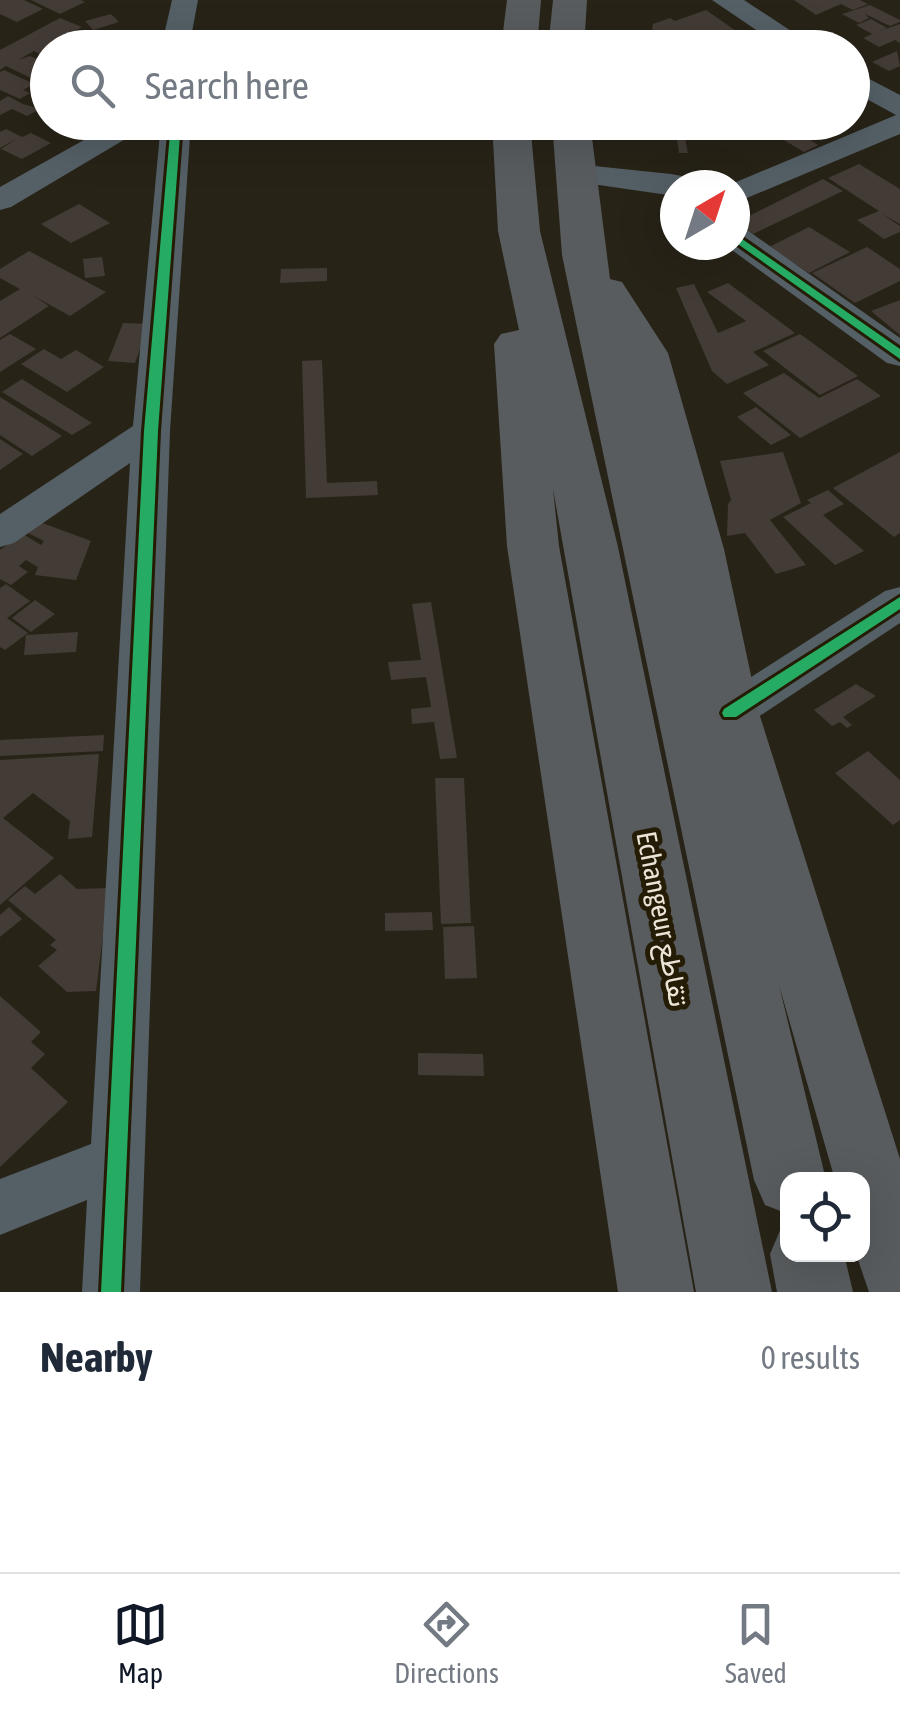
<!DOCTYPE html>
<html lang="en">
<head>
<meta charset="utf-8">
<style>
	body { margin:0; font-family:"Asap Condensed",Vazirmatn,sans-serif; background:#f6f6f7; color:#1f2937 }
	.controls { position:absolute; right:30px; bottom:30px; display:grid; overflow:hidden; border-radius:20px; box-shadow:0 10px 40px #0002 }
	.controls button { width:90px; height:90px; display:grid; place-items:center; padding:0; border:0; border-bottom:2px solid #e0e1e3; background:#fff; color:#1f2937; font:50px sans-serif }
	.compass { position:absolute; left:660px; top:170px; width:90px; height:90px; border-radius:50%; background:#fff; box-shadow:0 10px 40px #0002; rotate:39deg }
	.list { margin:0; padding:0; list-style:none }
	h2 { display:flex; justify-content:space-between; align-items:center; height:130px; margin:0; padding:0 40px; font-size:42px }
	h2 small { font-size:32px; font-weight:400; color:#747a83 }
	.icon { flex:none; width:55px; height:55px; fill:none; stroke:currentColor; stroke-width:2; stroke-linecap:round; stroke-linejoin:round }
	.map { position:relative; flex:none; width:900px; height:1292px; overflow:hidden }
	.search { position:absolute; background:#fff; box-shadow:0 10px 40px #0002; left:30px; right:30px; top:30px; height:110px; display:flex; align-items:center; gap:25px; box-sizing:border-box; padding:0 35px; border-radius:55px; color:#747a83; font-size:38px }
	.sheet { height:280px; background:#fff }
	nav { display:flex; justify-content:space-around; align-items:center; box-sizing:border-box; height:140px; border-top:2px solid #e0e1e3; background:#fff; font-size:28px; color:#747a83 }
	nav a { display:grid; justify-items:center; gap:5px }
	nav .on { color:#111827 }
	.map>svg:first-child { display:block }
	.building { fill:#433b35 }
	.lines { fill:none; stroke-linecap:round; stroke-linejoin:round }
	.minor { fill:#545f66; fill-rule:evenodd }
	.trunk { fill:#585c5e; fill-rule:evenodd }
	.cycleway-casing { stroke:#251c06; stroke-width:6 }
	.cycleway { fill:#26ab63; fill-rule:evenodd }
	.labels { text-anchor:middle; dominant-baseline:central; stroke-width:10; stroke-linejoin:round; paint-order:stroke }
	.street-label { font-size:28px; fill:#ebe5d7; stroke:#251c06 }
</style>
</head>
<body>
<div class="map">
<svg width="900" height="1292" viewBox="0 0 900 1292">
	<rect width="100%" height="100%" fill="#282317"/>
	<path class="building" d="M 0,0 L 24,0 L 43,9 L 17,22 L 0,14 Z
		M 31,0 L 81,0 L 85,2 L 60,14 Z
		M 794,0 L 860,0 L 868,4 L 853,10 L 841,4 L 816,15 Z
		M 870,5 L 900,20 L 900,22 L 890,26 L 865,14 L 869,18 L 859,23 L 842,14 Z
		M 706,10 L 746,38 L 762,45 L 762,48 L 684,48 L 652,29 L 653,24 L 670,18 L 675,21 Z
		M 111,14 L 119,22 L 93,30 L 85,21 Z
		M 60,18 L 82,27 L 64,37 L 88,48 L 48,48 L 48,59 L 34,51 L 18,60 L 30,56 L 48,64 L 48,80 L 41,83 L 6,66 L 0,70 L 0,50 Z
		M 871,19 L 887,28 L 880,31 L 900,24 L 900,43 L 895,40 L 879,47 L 863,38 L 872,34 L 856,25 Z
		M 897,51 L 900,66 L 889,71 L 872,62 Z
		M 4,70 L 34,84 L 23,90 L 30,93 L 20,99 L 0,90 L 0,72 Z
		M 8,96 L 23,104 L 40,109 L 27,116 L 12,109 L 0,115 L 0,101 Z
		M 661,122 L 694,122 L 697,127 L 726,123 L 685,139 L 688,153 L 679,153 L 677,139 L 670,138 Z
		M 753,122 L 808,122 L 825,132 L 809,139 L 818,145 L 804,152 Z
		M 6,129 L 22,137 L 31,133 L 51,143 L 22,159 L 1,149 L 16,139 L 0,148 L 0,132 Z
		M 859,164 L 900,189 L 900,224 L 882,214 L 900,226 L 900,232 L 884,239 L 857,220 L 879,211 L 828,178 Z
		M 823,179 L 843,191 L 753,234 L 735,223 Z
		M 79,204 L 110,223 L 71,243 L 41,224 Z
		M 809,227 L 850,252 L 809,273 L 769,247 Z
		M 867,247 L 900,269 L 900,281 L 855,303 L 812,273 Z
		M 29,251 L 106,292 L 70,316 L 32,295 L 49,306 L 0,338 L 0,301 L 20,289 L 0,278 L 0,269 Z
		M 102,257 L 105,276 L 85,278 L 83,259 Z
		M 327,268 L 327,281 L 280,283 L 281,269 Z
		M 728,283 L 795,333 L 753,352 L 769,365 L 727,384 L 712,371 L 676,288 L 694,284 L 718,333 L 746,321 L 707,292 Z
		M 900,300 L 900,335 L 871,311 Z
		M 123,323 L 149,324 L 135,363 L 108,361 Z
		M 10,334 L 36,349 L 0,372 L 0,340 Z
		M 800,334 L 858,376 L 820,395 L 763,351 Z
		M 44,349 L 61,359 L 76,350 L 104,367 L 67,392 L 21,364 Z
		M 322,360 L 327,483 L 377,481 L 378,495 L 306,498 L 302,361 Z
		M 784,373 L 819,398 L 857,379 L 881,396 L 800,438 L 743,393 Z
		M 22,379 L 92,423 L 72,435 L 2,392 Z
		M 0,397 L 62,436 L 32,456 L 0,435 Z
		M 756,407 L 791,435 L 771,445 L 737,417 Z
		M 0,439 L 23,454 L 0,470 Z
		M 783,452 L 801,503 L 770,520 L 806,565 L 776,574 L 745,533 L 727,536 L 728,504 L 731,500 L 720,461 Z
		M 900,452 L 900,533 L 894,537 L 833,488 Z
		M 828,490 L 844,504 L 823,515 L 864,551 L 835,565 L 783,517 L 811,503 L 807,500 Z
		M 37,521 L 91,541 L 76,580 L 35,575 L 38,567 L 26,560 L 19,566 L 28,572 L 11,585 L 0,579 L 0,550 L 23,534 L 41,545 L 44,541 L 24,531 Z
		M 6,584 L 30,601 L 7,618 L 28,633 L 5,650 L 0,647 L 0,588 Z
		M 35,600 L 55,614 L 31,632 L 12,618 Z
		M 431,602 L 457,758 L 440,759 L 434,722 L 412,724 L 411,709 L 431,707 L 426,677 L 391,680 L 388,662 L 421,660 L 412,604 Z
		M 78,632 L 76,652 L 24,655 L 26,635 Z
		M 856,684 L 876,696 L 843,717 L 852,725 L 847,728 L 840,722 L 832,726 L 814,710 Z
		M 104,735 L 103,751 L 0,756 L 0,740 Z
		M 868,751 L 900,780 L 900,820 L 893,825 L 835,773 Z
		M 99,754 L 92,837 L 68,839 L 70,821 L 33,793 L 3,818 L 54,858 L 0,905 L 0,760 Z
		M 435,778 L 464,778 L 471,923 L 441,924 Z
		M 60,874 L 77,889 L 109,888 L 96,991 L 67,992 L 38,966 L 57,950 L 50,945 L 56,940 L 8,900 L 25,886 L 35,894 Z
		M 9,907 L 22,919 L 0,937 L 0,915 Z
		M 432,912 L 433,930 L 385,931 L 385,913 Z
		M 474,926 L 477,978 L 445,979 L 443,927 Z
		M 0,996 L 41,1032 L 31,1042 L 45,1054 L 31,1068 L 68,1102 L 0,1167 Z
		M 418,1053 L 483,1054 L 484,1076 L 418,1075 Z"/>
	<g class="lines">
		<path class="minor" d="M 172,0 L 198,0 L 189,48 L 161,48 Z
			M 712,0 L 744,0 L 817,48 L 783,48 Z
			M 852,70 L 900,95 L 900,134 L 735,203 L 735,185 L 729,185 L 896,115 L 852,91 Z
			M 116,122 L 154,122 L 11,207 L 0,210 L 0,187 Z
			M 161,122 L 191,122 L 170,431 L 140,1292 L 82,1292 L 87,1200 L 0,1235 L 0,1179 L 91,1144 L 130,463 L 14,543 L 0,547 L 0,514 L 133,426 Z
			M 575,164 L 671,174 L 682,176 L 689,185 L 675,185 L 675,196 L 564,180 L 559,173 L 564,166 Z
			M 735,227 L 747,230 L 900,338 L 900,366 L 887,363 L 725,245 L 735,245 Z
			M 900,587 L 900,623 L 746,725 L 730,730 L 714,725 L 708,713 L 714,701 L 885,591 Z"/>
		<path class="trunk" d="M 507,0 L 541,0 L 537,48 L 501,48 Z
			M 553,0 L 587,0 L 584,48 L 548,48 Z
			M 492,122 L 530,122 L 540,231 L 618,547 L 772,1292 L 696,1292 L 553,489 L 559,546 L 694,1292 L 618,1292 L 507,546 L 494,344 L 501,334 L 519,330 L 498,231 Z
			M 552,122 L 590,122 L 610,279 L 622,282 L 668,353 L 724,549 L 759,713 L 900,1159 L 900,1292 L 869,1292 L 856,1254 L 862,1254 L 862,1180 L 835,1180 L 779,985 L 826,1180 L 788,1180 L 788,1214 L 765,1205 L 754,1180 L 562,255 Z
			M 788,1225 L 788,1254 L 844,1254 L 853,1292 L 777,1292 L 770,1254 L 781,1228 Z"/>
		<g class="cycleway-casing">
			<path id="cycleway" d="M 171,122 L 181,122 L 158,431 L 121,1292 L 101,1292 L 144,431 Z
				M 735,234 L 900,349 L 900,359 L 735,242 Z
				M 900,597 L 900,609 L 736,717 L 724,717 L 722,713 L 724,709 Z"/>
		</g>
		<use href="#cycleway" class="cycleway"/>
	</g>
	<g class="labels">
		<g class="street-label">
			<text transform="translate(663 919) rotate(79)">Echangeur تقاطع</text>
		</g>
	</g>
</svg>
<div class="controls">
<button><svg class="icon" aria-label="locate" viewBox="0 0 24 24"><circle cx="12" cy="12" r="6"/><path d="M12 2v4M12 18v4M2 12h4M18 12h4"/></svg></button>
</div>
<svg class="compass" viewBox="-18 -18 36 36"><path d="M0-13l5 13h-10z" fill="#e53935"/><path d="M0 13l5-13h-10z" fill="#747a83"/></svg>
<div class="search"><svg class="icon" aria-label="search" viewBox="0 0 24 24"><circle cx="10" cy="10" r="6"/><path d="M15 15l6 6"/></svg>Search here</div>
</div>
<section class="sheet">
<h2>Nearby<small>0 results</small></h2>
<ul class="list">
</ul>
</section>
<nav>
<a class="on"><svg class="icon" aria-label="map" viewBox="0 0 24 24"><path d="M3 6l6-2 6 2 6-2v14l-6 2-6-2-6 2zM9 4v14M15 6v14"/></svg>Map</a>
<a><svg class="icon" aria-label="directions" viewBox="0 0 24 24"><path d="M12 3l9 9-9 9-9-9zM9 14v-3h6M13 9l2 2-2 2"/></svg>Directions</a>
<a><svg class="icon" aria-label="saved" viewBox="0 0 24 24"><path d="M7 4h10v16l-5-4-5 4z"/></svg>Saved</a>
</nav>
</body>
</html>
